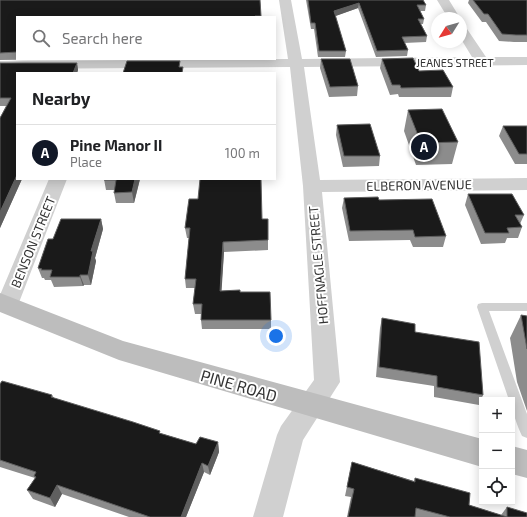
<!DOCTYPE html>
<html lang="en">
<head>
<meta charset="utf-8">
<style>
	body { margin:0; font-family:"Exo 2",sans-serif; background:#f2f2f2; color:#202124 }
	.controls { position:absolute; right:12px; bottom:12px; display:grid; overflow:hidden; border-radius:0px; box-shadow:0 2px 10px #0003 }
	.controls button { width:36px; height:36px; display:grid; place-items:center; padding:0; border:0; border-bottom:1px solid #e0e0e0; background:#fff; color:#202124; font:20px sans-serif }
	.compass { position:absolute; left:431px; top:12px; width:36px; height:36px; border-radius:50%; background:#fff; box-shadow:0 2px 10px #0003; rotate:233deg }
	.you { position:absolute; left:276px; top:336px; width:14px; height:14px; margin:-10px; border:3px solid #fff; border-radius:50%; background:#1a73e8; box-shadow:0 0 0 6px #1a73e833 }
	.badge { display:grid; place-items:center; width:26px; height:26px; border-radius:50%; background:#111827; color:#fff; font-size:13px; font-weight:700 }
	.pin { position:absolute; translate:-50% -50%; border:2px solid #fff; box-shadow:0 1px 4px #0006 }
	.list { margin:0; padding:0; list-style:none }
	h2 { display:flex; justify-content:space-between; align-items:center; height:52px; margin:0; padding:0 16px; font-size:17px }
	h2 small { font-size:13px; font-weight:400; color:#757577 }
	.list li { display:grid; grid-template-columns:26px 1fr auto; gap:12px; align-items:center; box-sizing:border-box; height:56px; padding:0 16px; border-top:1px solid #e0e0e0 }
	.list b { display:block; font-size:15px; white-space:nowrap }
	.list p { margin:0; font-size:13px; white-space:nowrap; color:#757577 }
	.list em { font-size:13px; font-style:normal; color:#757577 }
	.icon { flex:none; width:22px; height:22px; fill:none; stroke:currentColor; stroke-width:2; stroke-linecap:round; stroke-linejoin:round }
	.map { position:relative; flex:none; width:527px; height:517px; overflow:hidden }
	.search { position:absolute; background:#fff; box-shadow:0 2px 10px #0003; left:16px; top:16px; width:260px; height:44px; display:flex; align-items:center; gap:10px; box-sizing:border-box; padding:0 14px; border-radius:0px; color:#757577; font-size:15px }
	.panel { position:absolute; background:#fff; box-shadow:0 2px 10px #0003; left:16px; top:72px; width:260px; height:108px; border-radius:0px }
	.map>svg:first-child { display:block }
	.lines { fill:none; stroke-linecap:round; stroke-linejoin:round }
	.lane { fill:#d0d0d0; fill-rule:evenodd }
	.street { fill:#d0d0d0; fill-rule:evenodd }
	.secondary { fill:#bdbdbd; fill-rule:evenodd }
	.wall { fill:#8c8c8c }
	.shaded-wall { fill:#5f5f5f }
	.building { fill:#1a1a1a; stroke:#5f5f5f }
	.labels { text-anchor:middle; dominant-baseline:central; stroke-width:4; stroke-linejoin:round; paint-order:stroke }
	.far-street-label { font-size:11px; fill:#333; stroke:#fff }
	.street-label { font-size:13px; fill:#333; stroke:#fff }
	.near-street-label { font-size:16px; fill:#333; stroke:#fff }
</style>
</head>
<body>
<div class="map">
<svg width="527" height="517" viewBox="0 0 527 517">
	<rect width="100%" height="100%" fill="#fff"/>
	<g class="lines">
		<path class="lane" d="M 482,303 L 527,303 L 527,311 L 489,311 L 527,414 L 527,438 L 522,436 C 517,425 512,412 512,400 L 509,400 L 477,307 L 478,304 Z"/>
		<path class="street" d="M 279,0 L 291,0 L 302,59 L 472,57 L 461,39 L 461,25 L 465,26 L 486,57 L 527,57 L 527,65 L 304,67 L 320,180 L 527,178 L 527,190 L 322,192 L 340,382 L 303,440 L 283,517 L 253,517 L 277,435 L 281,426 L 314,380 L 303,186 L 290,67 L 0,69 L 0,61 L 288,59 Z
			M 437,0 L 449,0 L 460,18 L 448,18 Z
			M 49,179 L 67,179 L 18,305 L 15,311 L 7,314 L 0,311 L 0,295 Z"/>
		<path class="secondary" d="M 0,293 L 123,341 L 482,439 L 482,467 L 119,360 L 0,312 Z
			M 512,446 L 527,450 L 527,478 L 512,474 Z"/>
	</g>
	<path class="wall" d="M 0,0 L 260,0 L 261,17 L 17,17 L 17,59 L 76,59 L 0,60 Z
		M 306,0 L 423,0 L 426,5 L 425,11 L 420,11 L 424,19 L 423,24 L 421,24 L 427,36 L 426,42 L 404,43 L 408,50 L 407,56 L 376,57 L 358,8 L 335,16 L 346,51 L 345,57 L 318,57 L 314,29 L 311,29 Z
		M 469,0 L 527,0 L 527,42 L 514,42 L 499,41 L 486,22 L 482,22 L 468,3 Z
		M 321,59 L 358,86 L 357,96 L 329,97 L 320,68 Z
		M 382,59 L 419,71 L 453,87 L 451,97 L 399,97 L 398,94 L 390,95 L 380,68 Z
		M 0,63 L 77,63 L 78,70 L 77,73 L 17,73 L 17,179 L 22,179 L 0,228 L 0,118 L 6,106 L 0,106 Z
		M 408,110 L 458,142 L 452,164 L 416,165 L 404,131 Z
		M 337,125 L 380,156 L 379,166 L 343,167 L 336,135 Z
		M 503,126 L 527,126 L 527,164 L 515,164 L 499,136 Z
		M 104,179 L 140,179 L 134,203 L 116,203 L 114,193 L 115,190 L 106,190 Z
		M 468,194 L 524,215 L 520,224 L 522,227 L 518,238 L 507,238 L 505,243 L 481,244 L 465,205 Z
		M 344,198 L 379,200 L 446,236 L 443,247 L 413,247 L 410,240 L 349,241 L 342,208 Z
		M 198,199 L 262,219 L 268,219 L 268,250 L 224,252 L 221,291 L 240,292 L 271,320 L 271,329 L 202,329 L 201,320 L 201,314 L 195,314 L 193,304 L 195,288 L 186,288 L 185,279 L 189,238 L 187,238 L 185,228 Z
		M 101,219 L 103,229 L 95,258 L 96,261 L 91,285 L 84,285 L 83,286 L 54,287 L 51,280 L 45,280 L 44,278 L 42,278 L 38,268 L 53,239 Z
		M 521,315 L 527,316 L 527,411 L 517,382 L 510,338 Z
		M 382,318 L 415,332 L 483,395 L 479,405 L 434,397 L 434,386 L 376,377 L 380,328 Z
		M 0,384 L 52,395 L 54,398 L 160,433 L 196,444 L 218,442 L 219,452 L 210,475 L 204,472 L 186,517 L 129,517 L 62,494 L 55,507 L 33,499 L 27,490 L 35,478 L 0,467 Z
		M 352,462 L 414,481 L 415,478 L 469,505 L 501,515 L 507,507 L 527,517 L 347,517 L 351,497 L 345,496 Z"/>
	<path class="shaded-wall" d="M 359,3 L 358,8 L 333,17 L 334,11 Z
		M 77,63 L 78,70 L 77,73 L 73,73 Z
		M 17,175 L 17,179 L 22,179 L 0,228 L 0,212 Z
		M 135,179 L 140,179 L 134,203 L 132,192 Z
		M 101,219 L 103,229 L 95,258 L 96,261 L 91,285 L 88,275 L 91,251 Z
		M 223,242 L 224,252 L 221,300 L 220,291 Z
		M 80,275 L 84,285 L 83,286 L 80,277 Z
		M 218,442 L 219,452 L 210,475 L 208,466 Z
		M 202,463 L 204,472 L 186,517 L 181,517 Z
		M 57,485 L 62,494 L 55,507 L 50,498 Z"/>
	<path class="building" d="M 0,0 L 260,0 L 261,16 L 255,16 L 255,17 L 17,17 L 17,52 L 0,53 Z
		M 308,0 L 423,0 L 426,5 L 417,5 L 424,19 L 418,19 L 427,36 L 402,37 L 408,50 L 377,51 L 359,3 L 334,11 L 346,51 L 319,51 L 315,23 L 311,23 Z
		M 473,0 L 527,0 L 527,35 L 516,35 L 502,34 L 488,14 L 484,14 Z
		M 413,58 L 419,71 L 443,70 L 453,87 L 401,88 L 400,85 L 392,85 L 382,59 Z
		M 321,59 L 350,59 L 358,86 L 330,87 Z
		M 127,61 L 180,61 L 179,67 L 183,67 L 182,73 L 123,73 Z
		M 0,63 L 77,63 L 73,73 L 17,73 L 17,175 L 0,212 L 0,118 L 11,98 L 0,98 Z
		M 442,109 L 458,142 L 421,143 L 408,110 Z
		M 370,124 L 380,156 L 344,156 L 337,125 Z
		M 503,126 L 527,126 L 527,154 L 519,154 Z
		M 104,179 L 135,179 L 132,192 L 114,193 L 116,180 L 104,180 Z
		M 200,179 L 261,179 L 262,219 L 268,219 L 268,240 L 223,242 L 220,291 L 240,290 L 240,292 L 270,292 L 271,320 L 201,320 L 202,304 L 193,304 L 196,279 L 185,279 L 190,228 L 185,228 L 189,199 L 198,199 Z
		M 468,194 L 512,194 L 524,215 L 515,215 L 522,227 L 507,228 L 509,233 L 485,233 Z
		M 378,197 L 379,200 L 432,199 L 446,236 L 415,237 L 413,230 L 350,231 L 344,198 Z
		M 61,219 L 101,219 L 91,251 L 93,251 L 88,275 L 80,275 L 80,277 L 50,277 L 52,270 L 41,270 L 42,269 L 38,268 L 48,239 L 53,239 Z
		M 521,315 L 527,316 L 527,349 Z
		M 382,318 L 415,324 L 415,332 L 479,342 L 483,395 L 437,387 L 437,376 L 379,367 Z
		M 2,381 L 52,395 L 51,397 L 133,422 L 160,431 L 159,433 L 196,444 L 200,437 L 218,442 L 208,466 L 202,463 L 181,517 L 150,517 L 57,485 L 50,498 L 27,490 L 36,477 L 34,476 L 36,472 L 0,460 L 0,384 Z
		M 352,462 L 415,482 L 415,478 L 470,493 L 469,505 L 507,517 L 507,507 L 527,513 L 527,517 L 450,517 L 416,508 L 415,517 L 348,517 L 354,489 L 347,487 Z"/>
	<g class="labels">
		<g class="far-street-label">
			<text x="455" y="62">JEANES STREET</text>
		</g>
		<g class="street-label">
			<text transform="translate(419 185) rotate(-1)">ELBERON AVENUE</text>
			<text transform="translate(33 242) rotate(-68)">BENSON STREET</text>
			<text transform="translate(318 265) rotate(-95)">HOFFNAGLE STREET</text>
		</g>
		<g class="near-street-label">
			<text transform="translate(239 385) rotate(16)">PINE ROAD</text>
		</g>
	</g>
</svg>
<div class="controls">
<button>+</button>
<button>−</button>
<button><svg class="icon" aria-label="locate" viewBox="0 0 24 24"><circle cx="12" cy="12" r="6"/><path d="M12 2v4M12 18v4M2 12h4M18 12h4"/></svg></button>
</div>
<svg class="compass" viewBox="-18 -18 36 36"><path d="M0-13l5 13h-10z" fill="#e53935"/><path d="M0 13l5-13h-10z" fill="#757577"/></svg>
<div class="you"></div>
<div class="pin badge" style="left:424px;top:147px">A</div>
<div class="search"><svg class="icon" aria-label="search" viewBox="0 0 24 24"><circle cx="10" cy="10" r="6"/><path d="M15 15l6 6"/></svg>Search here</div>
<section class="panel">
<h2>Nearby<small></small></h2>
<ul class="list">
<li><span class="badge">A</span><div><b>Pine Manor II</b><p>Place</p></div><em>100 m</em></li>
</ul>
</section>
</div>
</body>
</html>
